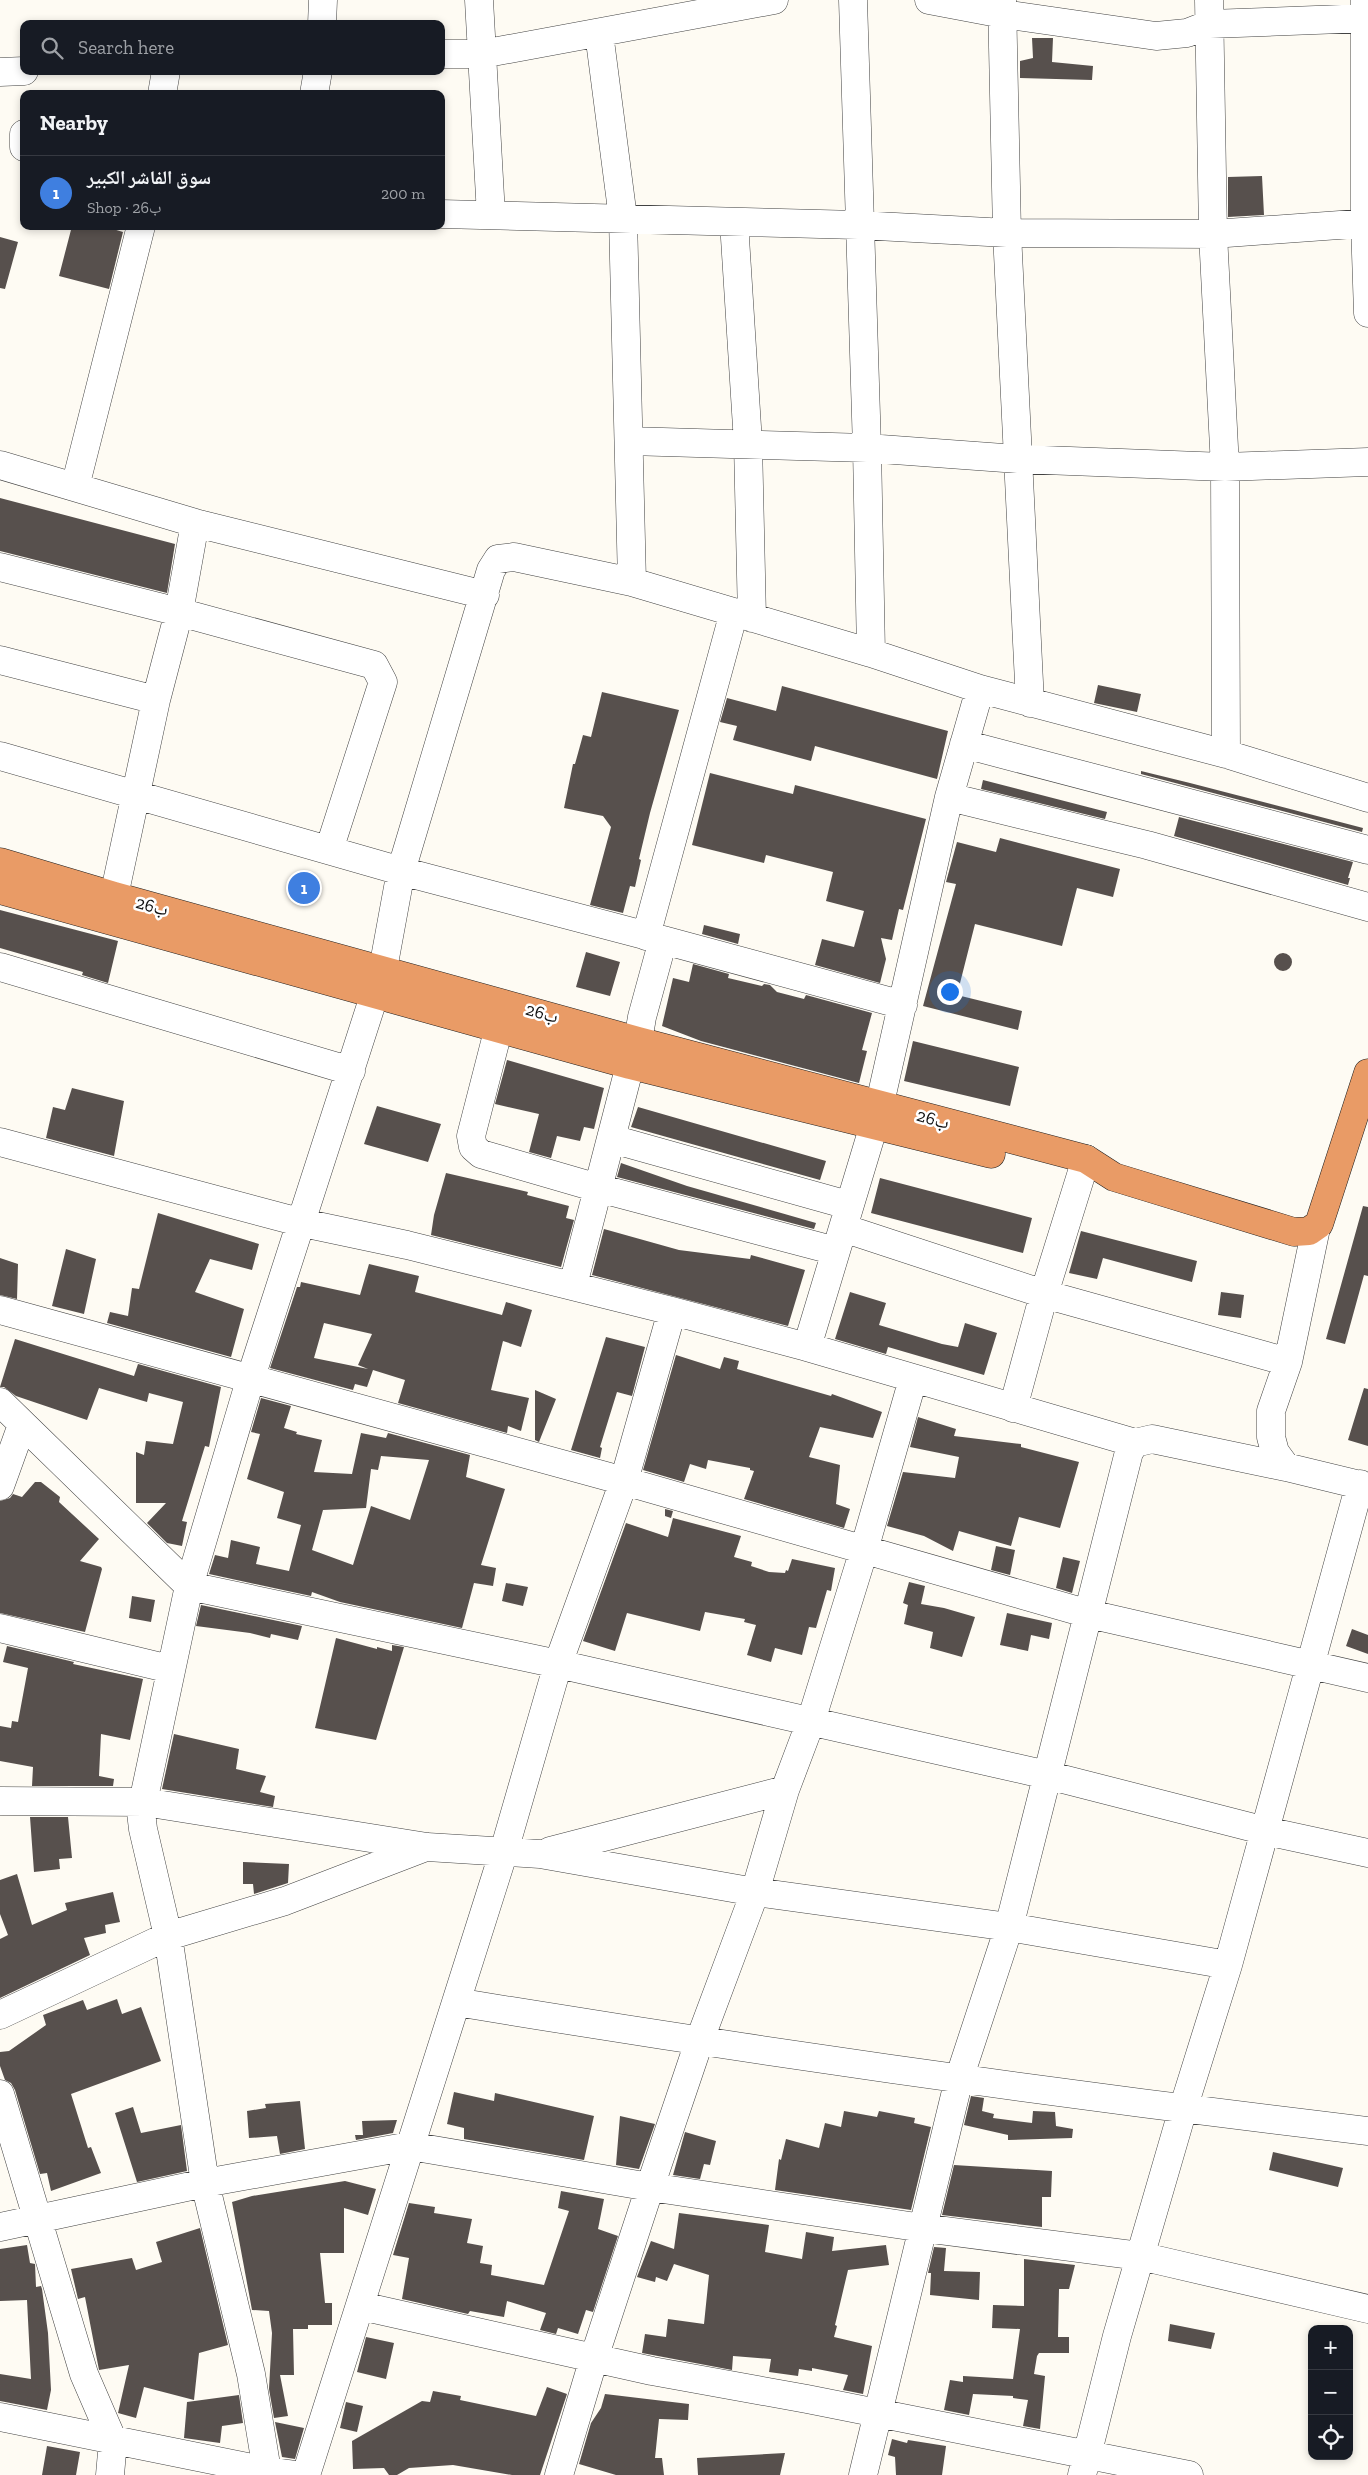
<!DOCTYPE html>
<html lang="en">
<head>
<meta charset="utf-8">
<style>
	body { margin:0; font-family:"Zilla Slab","Noto Naskh Arabic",serif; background:#20242c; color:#f1f3f6 }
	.controls { position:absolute; right:15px; bottom:15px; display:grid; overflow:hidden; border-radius:10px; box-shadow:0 2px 8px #0003 }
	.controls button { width:45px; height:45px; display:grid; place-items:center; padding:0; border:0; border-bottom:1px solid #363941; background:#171b24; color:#f1f3f6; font:25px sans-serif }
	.you { position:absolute; left:949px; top:991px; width:18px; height:18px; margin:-12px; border:4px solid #fff; border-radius:50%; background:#1a73e8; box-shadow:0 0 0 8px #1a73e833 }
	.badge { display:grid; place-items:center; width:32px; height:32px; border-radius:50%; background:#d93025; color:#fff; font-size:16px; font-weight:700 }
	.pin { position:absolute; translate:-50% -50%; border:2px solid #fff; box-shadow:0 1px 5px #0006 }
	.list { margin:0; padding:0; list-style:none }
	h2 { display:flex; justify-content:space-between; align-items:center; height:65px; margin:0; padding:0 20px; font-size:21px }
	h2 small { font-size:16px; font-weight:400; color:#9ea1a6 }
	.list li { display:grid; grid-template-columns:32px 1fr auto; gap:15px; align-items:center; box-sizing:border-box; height:75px; padding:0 20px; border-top:1px solid #363941 }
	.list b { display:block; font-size:19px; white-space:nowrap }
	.list p { margin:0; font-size:16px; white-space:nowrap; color:#9ea1a6 }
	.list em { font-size:16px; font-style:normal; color:#9ea1a6 }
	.icon { flex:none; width:28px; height:28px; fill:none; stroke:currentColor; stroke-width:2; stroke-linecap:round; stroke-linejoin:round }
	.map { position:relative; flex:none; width:1368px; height:2475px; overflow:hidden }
	.search { position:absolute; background:#171b24; box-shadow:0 2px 8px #0003; left:20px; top:20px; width:425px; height:55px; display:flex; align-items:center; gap:12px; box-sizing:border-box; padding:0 18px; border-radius:10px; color:#9ea1a6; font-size:19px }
	.panel { position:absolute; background:#171b24; box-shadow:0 2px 8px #0003; left:20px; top:90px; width:425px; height:140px; border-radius:10px }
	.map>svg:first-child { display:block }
	.building { fill:#57504d; fill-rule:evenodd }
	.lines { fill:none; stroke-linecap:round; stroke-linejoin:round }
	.minor-casing { stroke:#424242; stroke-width:29 }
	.highway-casing { stroke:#202020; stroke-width:29 }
	.minor { stroke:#fff; stroke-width:28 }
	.highway { stroke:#e99b66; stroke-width:28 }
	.labels { text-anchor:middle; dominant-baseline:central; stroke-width:5; stroke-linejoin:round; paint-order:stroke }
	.street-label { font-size:18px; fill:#0f0f0f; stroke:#fff }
</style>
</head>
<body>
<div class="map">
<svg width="1368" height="2475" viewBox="0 0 1368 2475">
	<rect width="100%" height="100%" fill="#fefbf3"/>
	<path class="building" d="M 1032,38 L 1053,38 L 1052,62 L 1093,66 L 1092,80 L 1020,78 L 1020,61 L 1033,58 Z
		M 1262,176 L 1264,215 L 1228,217 L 1228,177 Z
		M 72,226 L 103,226 L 123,232 L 109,289 L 59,276 Z
		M 0,237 L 18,242 L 5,289 L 0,288 Z
		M 0,498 L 175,544 L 167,593 L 0,551 Z
		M 1098,685 L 1141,694 L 1137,712 L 1094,703 Z
		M 782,686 L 948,731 L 937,779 L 815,746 L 811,761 L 733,740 L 737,726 L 720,722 L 727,698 L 776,711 Z
		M 602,692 L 679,710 L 650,813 L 639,859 L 641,860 L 635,887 L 630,886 L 623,913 L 590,905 L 611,827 L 603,816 L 564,808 L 573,764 L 575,764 L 583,735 L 591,737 Z
		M 1141,771 L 1190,783 L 1363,828 L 1362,832 L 1141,774 Z
		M 710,773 L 793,794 L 795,785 L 926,819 L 903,910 L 899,909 L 892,940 L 881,938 L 886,959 L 880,983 L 815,965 L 822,939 L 854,947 L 864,911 L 826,901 L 833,872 L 766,855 L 764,863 L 692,845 Z
		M 983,780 L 1107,812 L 1105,819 L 981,789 Z
		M 1179,817 L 1353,862 L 1348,878 L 1350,878 L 1348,885 L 1174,836 Z
		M 1000,838 L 1120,869 L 1113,897 L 1077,888 L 1062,946 L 975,924 L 957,995 L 1022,1011 L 1018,1030 L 923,1006 L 956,884 L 946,882 L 957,842 L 996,852 Z
		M 0,910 L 118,941 L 108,983 L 82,975 L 83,972 L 0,948 Z
		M 704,925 L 740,934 L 738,944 L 702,934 Z
		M 586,952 L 620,962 L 610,996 L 576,987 Z
		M1274 962a9 9 0 1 1 18 0a9 9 0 1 1-18 0Z
		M 693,964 L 729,974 L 728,978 L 762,986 L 764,984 L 770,985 L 777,992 L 804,999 L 806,995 L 872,1013 L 862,1050 L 867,1051 L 859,1083 L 701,1041 L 662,1026 L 673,978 L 689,982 Z
		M 913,1041 L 1019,1067 L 1010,1106 L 904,1081 Z
		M 507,1060 L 604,1088 L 594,1129 L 584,1127 L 580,1141 L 557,1136 L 551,1158 L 529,1152 L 539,1114 L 495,1104 Z
		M 72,1088 L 124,1101 L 114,1156 L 46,1138 L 53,1107 L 65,1110 Z
		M 377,1106 L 441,1124 L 428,1162 L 364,1144 Z
		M 638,1107 L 826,1161 L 820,1180 L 631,1127 Z
		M 621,1163 L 687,1186 L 816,1223 L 814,1229 L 617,1177 Z
		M 446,1173 L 528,1192 L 527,1195 L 569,1206 L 566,1218 L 574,1220 L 561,1267 L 431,1235 L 434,1215 Z
		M 880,1178 L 1032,1218 L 1023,1253 L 871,1213 Z
		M 1363,1206 L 1368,1207 L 1368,1276 L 1364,1275 L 1345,1344 L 1326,1339 Z
		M 158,1213 L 259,1244 L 252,1270 L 210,1259 L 195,1292 L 244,1309 L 231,1357 L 107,1323 L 110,1312 L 128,1316 L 132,1288 L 139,1289 Z
		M 604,1229 L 679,1250 L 750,1259 L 751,1255 L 805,1270 L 788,1326 L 592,1275 Z
		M 1081,1231 L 1197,1261 L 1192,1282 L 1103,1258 L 1097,1279 L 1069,1273 Z
		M 66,1249 L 96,1259 L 84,1314 L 52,1306 Z
		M 0,1258 L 18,1264 L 17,1299 L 0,1295 Z
		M 369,1264 L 419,1276 L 415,1292 L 502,1315 L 506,1302 L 532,1310 L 521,1347 L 503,1341 L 491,1390 L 529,1398 L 521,1431 L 508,1426 L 507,1433 L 398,1403 L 405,1380 L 373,1370 L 367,1387 L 355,1384 L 353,1390 L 270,1368 L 297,1287 L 300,1287 L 301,1282 L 360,1295 ZM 324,1323 L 372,1334 L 358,1365 L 368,1369 L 314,1358 Z
		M 850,1292 L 886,1303 L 879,1325 L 942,1344 L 958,1347 L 965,1323 L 997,1333 L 984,1375 L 888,1347 L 886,1354 L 835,1339 Z
		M 1221,1292 L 1244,1295 L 1241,1318 L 1218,1315 Z
		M 606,1337 L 645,1347 L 632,1396 L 617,1392 L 600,1447 L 602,1448 L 600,1458 L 571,1450 Z
		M 15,1339 L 134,1376 L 138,1364 L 221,1387 L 209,1447 L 205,1446 L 182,1521 L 187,1522 L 182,1546 L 167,1543 L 147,1523 L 166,1503 L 136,1503 L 136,1452 L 144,1455 L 146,1441 L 173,1444 L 183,1402 L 149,1393 L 147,1402 L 99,1388 L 87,1420 L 16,1396 L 4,1387 L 0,1387 Z
		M 676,1355 L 720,1369 L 724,1357 L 739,1361 L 737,1369 L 831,1396 L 832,1394 L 882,1412 L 873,1438 L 820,1427 L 809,1457 L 840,1465 L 836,1504 L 850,1509 L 844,1528 L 744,1499 L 754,1471 L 750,1470 L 750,1468 L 708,1460 L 706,1469 L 690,1464 L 684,1482 L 643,1470 Z
		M 1364,1388 L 1368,1389 L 1368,1446 L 1348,1440 Z
		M 535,1390 L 556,1399 L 539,1442 L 535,1440 Z
		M 261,1398 L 291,1406 L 284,1428 L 297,1432 L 296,1434 L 322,1440 L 314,1472 L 352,1474 L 361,1433 L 386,1438 L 388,1433 L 470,1455 L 466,1477 L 505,1489 L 481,1565 L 496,1568 L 493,1586 L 474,1583 L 462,1628 L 340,1602 L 312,1592 L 311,1596 L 209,1574 L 215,1555 L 228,1558 L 231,1540 L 260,1547 L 256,1564 L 289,1571 L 301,1525 L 277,1518 L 284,1492 L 247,1479 L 260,1434 L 251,1432 ZM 381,1456 L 429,1460 L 410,1520 L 371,1506 L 353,1565 L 312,1550 L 323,1510 L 366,1508 L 371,1469 L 378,1470 Z
		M 918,1417 L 956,1429 L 954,1436 L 1021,1444 L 1021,1447 L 1079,1462 L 1060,1528 L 1019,1517 L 1011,1546 L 959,1531 L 953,1551 L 924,1536 L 887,1526 L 903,1472 L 955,1478 L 959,1457 L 910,1447 Z
		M 35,1482 L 41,1482 L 60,1497 L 59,1502 L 99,1539 L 80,1561 L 101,1567 L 102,1569 L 85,1632 L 0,1613 L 0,1501 L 10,1498 L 13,1494 L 22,1497 Z
		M 665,1509 L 673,1511 L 671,1518 L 665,1516 Z
		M 673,1518 L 741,1536 L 734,1557 L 752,1562 L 751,1566 L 769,1572 L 785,1573 L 786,1570 L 788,1571 L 792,1559 L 835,1568 L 831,1591 L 827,1590 L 816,1628 L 809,1627 L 802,1655 L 775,1648 L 771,1662 L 747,1655 L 756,1625 L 744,1622 L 745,1619 L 705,1612 L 700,1631 L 627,1613 L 615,1651 L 583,1641 L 626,1523 L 668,1537 Z
		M 996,1546 L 1015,1550 L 1010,1575 L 991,1570 Z
		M 1063,1557 L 1080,1561 L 1072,1593 L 1056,1588 Z
		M 909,1582 L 925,1586 L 921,1604 L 944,1608 L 975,1617 L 962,1657 L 930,1648 L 933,1632 L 904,1624 L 908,1605 L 903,1603 Z
		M 506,1583 L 528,1587 L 523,1606 L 502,1601 Z
		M 132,1596 L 155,1600 L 151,1622 L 129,1618 Z
		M 201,1605 L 302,1626 L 298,1640 L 271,1634 L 270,1638 L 250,1633 L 196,1626 Z
		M 1007,1613 L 1052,1623 L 1049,1639 L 1031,1635 L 1028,1651 L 1000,1645 Z
		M 1352,1629 L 1368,1635 L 1368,1654 L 1346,1646 Z
		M 336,1638 L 377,1649 L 377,1647 L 392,1651 L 392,1645 L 404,1647 L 376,1740 L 315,1728 Z
		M 7,1646 L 74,1662 L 73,1664 L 143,1679 L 130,1740 L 101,1734 L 99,1776 L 114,1779 L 113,1786 L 32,1786 L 33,1767 L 0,1761 L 0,1726 L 11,1728 L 12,1721 L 18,1722 L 28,1668 L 3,1662 Z
		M 174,1734 L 239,1749 L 236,1769 L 266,1776 L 260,1792 L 275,1796 L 273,1807 L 162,1789 Z
		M 30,1817 L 68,1817 L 72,1858 L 59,1859 L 60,1869 L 34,1872 Z
		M 243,1862 L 289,1864 L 288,1883 L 254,1894 L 253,1884 L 243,1884 Z
		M 17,1874 L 32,1925 L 67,1910 L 65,1903 L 113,1892 L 120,1922 L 105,1925 L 106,1933 L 84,1938 L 90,1955 L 0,1998 L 0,1939 L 8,1935 L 0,1914 L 0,1880 Z
		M 117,1999 L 122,2014 L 141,2007 L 161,2061 L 71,2094 L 88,2148 L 91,2147 L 101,2173 L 51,2191 L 47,2173 L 40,2174 L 15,2090 L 11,2083 L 5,2080 L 0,2066 L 0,2052 L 9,2051 L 46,2025 L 43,2015 L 83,2000 L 87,2010 Z
		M 454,2092 L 494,2101 L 495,2093 L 594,2116 L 584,2160 L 464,2139 L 464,2128 L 447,2124 Z
		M 971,2096 L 984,2098 L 982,2111 L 994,2114 L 993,2118 L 1032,2123 L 1033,2111 L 1055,2112 L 1056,2126 L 1073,2129 L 1072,2138 L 1008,2140 L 1008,2135 L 964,2125 Z
		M 300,2101 L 305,2149 L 280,2154 L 277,2136 L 249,2138 L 247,2111 L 266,2108 L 265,2104 Z
		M 133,2107 L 141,2133 L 181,2125 L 187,2171 L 137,2182 L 115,2113 Z
		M 844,2111 L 877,2117 L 879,2111 L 915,2118 L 914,2123 L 931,2127 L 911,2210 L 775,2190 L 779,2159 L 781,2160 L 786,2139 L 819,2148 L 825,2123 L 841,2127 Z
		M 620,2116 L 655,2124 L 639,2169 L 616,2165 Z
		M 397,2120 L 393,2133 L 356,2140 L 355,2135 L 363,2135 L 362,2121 Z
		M 685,2132 L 716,2141 L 710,2165 L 704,2164 L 700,2179 L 673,2175 Z
		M 1273,2152 L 1343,2168 L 1338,2187 L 1269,2170 Z
		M 954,2165 L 1052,2171 L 1051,2197 L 1042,2197 L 1042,2227 L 942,2215 Z
		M 345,2181 L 376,2189 L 368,2215 L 344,2208 L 344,2253 L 320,2253 L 325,2303 L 332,2303 L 332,2325 L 308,2325 L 308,2329 L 293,2329 L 294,2375 L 280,2375 L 288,2416 L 274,2418 L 269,2389 L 272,2333 L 269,2311 L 252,2310 L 232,2202 L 252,2196 Z
		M 561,2191 L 604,2199 L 598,2229 L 618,2236 L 593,2312 L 586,2310 L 578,2334 L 558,2328 L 556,2334 L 540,2330 L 546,2313 L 507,2301 L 504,2317 L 470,2311 L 468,2314 L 402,2299 L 409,2258 L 393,2255 L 409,2203 L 435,2207 L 434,2213 L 472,2219 L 467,2243 L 483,2246 L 480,2263 L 492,2265 L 491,2275 L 544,2285 L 569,2211 L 558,2208 Z
		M 679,2213 L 769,2225 L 765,2252 L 802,2259 L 806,2232 L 834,2237 L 832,2251 L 886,2245 L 889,2265 L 848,2270 L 835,2325 L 837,2326 L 834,2337 L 872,2346 L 863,2394 L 843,2390 L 848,2375 L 812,2368 L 812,2371 L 799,2369 L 798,2376 L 769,2372 L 771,2359 L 733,2356 L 732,2370 L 642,2353 L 645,2334 L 666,2337 L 668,2319 L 704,2324 L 709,2275 L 674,2264 L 667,2281 L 656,2277 L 655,2282 L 637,2277 L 651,2241 L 674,2249 Z
		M 200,2228 L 228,2345 L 199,2353 L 194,2400 L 144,2387 L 136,2418 L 118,2413 L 129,2365 L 99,2370 L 85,2297 L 78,2299 L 71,2269 L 132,2258 L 136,2270 L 162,2262 L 156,2242 Z
		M 27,2245 L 30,2263 L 35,2264 L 36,2287 L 41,2286 L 42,2289 L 48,2333 L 51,2390 L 47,2410 L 0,2401 L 0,2374 L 31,2379 L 27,2300 L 0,2301 L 0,2249 Z
		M 934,2247 L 946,2248 L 944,2271 L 980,2272 L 979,2300 L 930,2295 L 931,2273 L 928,2273 Z
		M 1024,2259 L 1075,2265 L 1069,2289 L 1059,2289 L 1058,2337 L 1069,2337 L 1069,2353 L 1039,2353 L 1037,2356 L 1034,2374 L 1045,2376 L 1040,2429 L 1023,2426 L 1028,2400 L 1013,2398 L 1013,2396 L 973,2394 L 969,2415 L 944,2410 L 950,2380 L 963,2382 L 963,2376 L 1013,2379 L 1020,2329 L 992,2328 L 993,2305 L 1024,2306 Z
		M 1170,2324 L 1215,2333 L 1211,2349 L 1168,2341 Z
		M 366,2337 L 394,2343 L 386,2379 L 357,2372 Z
		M 547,2387 L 567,2394 L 540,2475 L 512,2475 L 453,2465 L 409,2468 L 397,2475 L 389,2475 L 384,2468 L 353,2469 L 352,2441 L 422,2401 L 430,2402 L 433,2391 L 461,2396 L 460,2400 L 536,2416 Z
		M 605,2394 L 689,2404 L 688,2420 L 659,2419 L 655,2458 L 662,2458 L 664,2475 L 616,2475 L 579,2464 L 591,2423 L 601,2408 Z
		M 239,2395 L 243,2423 L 222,2426 L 220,2443 L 184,2438 L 187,2402 Z
		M 346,2402 L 363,2406 L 357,2432 L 340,2428 Z
		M 275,2422 L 304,2428 L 295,2459 L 282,2457 Z
		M 892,2439 L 907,2443 L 908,2440 L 946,2446 L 942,2475 L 896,2475 L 895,2457 L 888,2455 Z
		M 47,2446 L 80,2452 L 76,2475 L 42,2475 Z
		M 785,2453 L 780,2475 L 698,2475 L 697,2458 Z"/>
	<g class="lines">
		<g class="minor-casing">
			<path id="minor" d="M 479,0 L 491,215
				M 853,0 L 867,448 L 871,653
				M 929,0 L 1003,14 L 1156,36 L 1187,33 L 1210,24 L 1368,18
				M 1002,0 L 1007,233 L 1030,703
				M 1209,0 L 1213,234 L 1225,467 L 1226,754
				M 1365,0 L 1365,223 L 1368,313
				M 322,24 L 323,0
				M 599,33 L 623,218 L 632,582
				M 441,54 L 482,54 L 774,0
				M 0,72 L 24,71
				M 162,94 L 166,71
				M 314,94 L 318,71
				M 24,134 L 24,147
				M 441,214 L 858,225 L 1007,233 L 1213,234 L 1368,223
				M 734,222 L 748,443 L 752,618
				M 629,441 L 867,448 L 1018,459 L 1225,467 L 1368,462
				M 0,465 L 195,523 L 485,595
				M 75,487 L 141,226
				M 0,567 L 179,612 L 374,665 L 383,682 L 329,850
				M 0,660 L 156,700
				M 964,744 L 1368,850
				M 0,756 L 401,871 L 663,940 L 642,1017 L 638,1041
				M 949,797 L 1147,845 L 1368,907
				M 114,896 L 156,700 L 179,612 L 195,523
				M 646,936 L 734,612
				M 663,940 L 903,1005
				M 0,967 L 351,1071
				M 499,1027 L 471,1136 L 473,1147 L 481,1154 L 598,1188 L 836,1251
				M 880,1103 L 949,797 L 980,689
				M 612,1139 L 848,1205
				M 0,1142 L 303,1223 L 407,1245 L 672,1311 L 807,1347 L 1135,1443
				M 843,1228 L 1044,1294 L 1288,1362
				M 1316,1228 L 1288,1362 L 1271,1411 L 1271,1437 L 1275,1452 L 1286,1467 L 1368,1487
				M 573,1285 L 630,1065
				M 0,1310 L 624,1481 L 1089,1614 L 1368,1678
				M 807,1347 L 874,1125
				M 0,1402 L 189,1586 L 558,1664 L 1047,1775 L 1266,1831 L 1368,1853
				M 1013,1408 L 1044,1294 L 1086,1159
				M 0,1486 L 22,1425
				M 0,1628 L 170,1669
				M 0,1801 L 144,1802 L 427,1847 L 540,1854 L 755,1892 L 1009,1927 L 1228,1965
				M 550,1851 L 785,1790
				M 456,2002 C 759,2052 1063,2095 1368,2131
				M 0,2015 L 168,1936 L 285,1901 L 426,1847
				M 0,2094 L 84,2374 L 113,2441 L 110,2475
				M 0,2227 L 205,2183 L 410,2146 L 650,2187 L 923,2228 L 1140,2256 L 1368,2309
				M 361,2306 L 652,2371 L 807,2399 L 1189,2475
				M 0,2417 L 267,2471 L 296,2475
				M 267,2471 L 251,2374 L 205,2183 L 168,1936 L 143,1829 L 141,1812 L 189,1586 L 251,1377 L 375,993 L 383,969 L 401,871 L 491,570 L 498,559 L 514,557 L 632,582 L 871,653 L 980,689 L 1226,754 L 1368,798
				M 306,2475 L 504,1851 L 558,1664 L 624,1481 L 672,1311
				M 559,2475 L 594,2358 L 650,2187 L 699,2042 L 755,1892 L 785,1790 L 811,1721 L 864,1550 L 913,1379
				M 863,2475 L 959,2079 L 1009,1927 L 1129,1452 L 1135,1443 L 1152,1439 L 1286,1467
				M 1082,2475 L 1117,2336 L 1183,2109 L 1228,1965 L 1360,1484"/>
		</g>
		<g class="highway-casing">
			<path id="highway" d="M 0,862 L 114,896 L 638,1041 L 1086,1159 L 1114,1177 L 1294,1232 L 1309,1231 L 1319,1224 L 1368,1073
				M 0,890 L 630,1065 L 991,1154"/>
		</g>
		<use href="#minor" class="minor"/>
		<use href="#highway" class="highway"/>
	</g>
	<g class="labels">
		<g class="street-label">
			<text transform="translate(152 906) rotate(15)">26ب</text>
			<text transform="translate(542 1013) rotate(16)">26ب</text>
			<text transform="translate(933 1119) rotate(16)">26ب</text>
		</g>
	</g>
</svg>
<div class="controls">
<button>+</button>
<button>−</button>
<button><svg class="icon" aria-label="locate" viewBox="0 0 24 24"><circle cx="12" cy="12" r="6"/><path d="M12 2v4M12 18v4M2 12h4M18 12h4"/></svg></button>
</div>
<div class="you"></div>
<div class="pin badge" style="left:304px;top:888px;background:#3f7fe0">1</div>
<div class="search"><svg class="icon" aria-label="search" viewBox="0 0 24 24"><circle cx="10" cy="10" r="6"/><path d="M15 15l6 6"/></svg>Search here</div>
<section class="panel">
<h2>Nearby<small></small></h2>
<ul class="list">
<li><span class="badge" style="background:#3f7fe0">1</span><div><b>سوق الفاشر الكبير</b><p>Shop · 26ب</p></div><em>200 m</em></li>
</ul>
</section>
</div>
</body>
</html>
